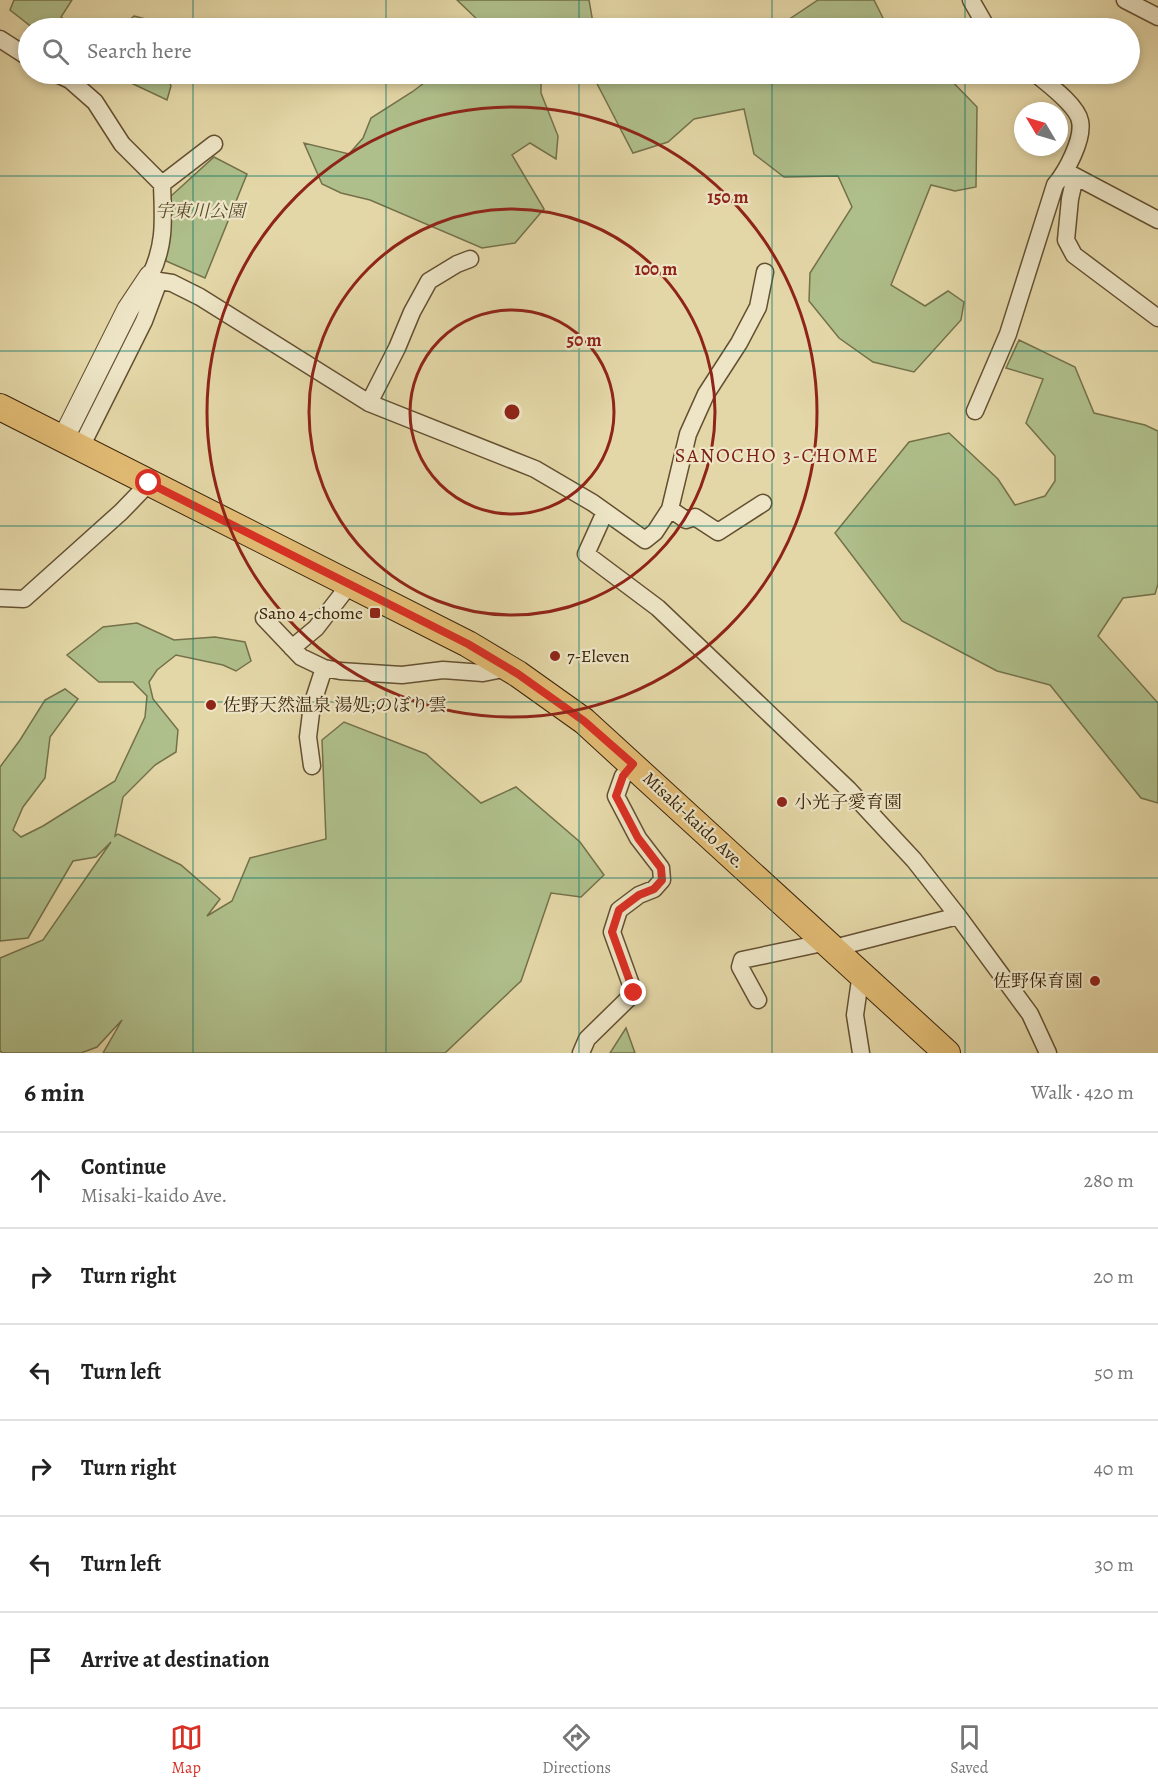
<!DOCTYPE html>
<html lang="en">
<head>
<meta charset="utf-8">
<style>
	body { margin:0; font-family:Alegreya,"Noto Serif JP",serif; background:#f2f2f2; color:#222 }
	.compass { position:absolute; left:1014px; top:102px; width:54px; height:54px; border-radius:50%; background:#fff; box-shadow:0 3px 9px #0003; rotate:308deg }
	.stop { position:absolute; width:18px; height:18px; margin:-14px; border:4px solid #d93025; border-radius:50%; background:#fff }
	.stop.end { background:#d93025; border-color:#fff; box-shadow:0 2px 6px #0008 }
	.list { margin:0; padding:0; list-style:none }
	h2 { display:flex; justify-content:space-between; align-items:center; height:78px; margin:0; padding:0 24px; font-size:26px }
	h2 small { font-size:20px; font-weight:400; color:#767676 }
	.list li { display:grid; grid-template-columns:39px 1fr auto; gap:18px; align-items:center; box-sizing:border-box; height:96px; padding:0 24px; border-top:2px solid #e0e0e0 }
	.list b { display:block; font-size:22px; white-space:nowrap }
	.list p { margin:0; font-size:20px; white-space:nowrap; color:#767676 }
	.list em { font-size:20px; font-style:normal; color:#767676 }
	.icon { flex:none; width:33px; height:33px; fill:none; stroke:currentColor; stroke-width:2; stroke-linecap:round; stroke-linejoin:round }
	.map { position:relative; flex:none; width:1158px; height:1053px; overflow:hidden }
	.search { position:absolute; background:#fff; box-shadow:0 3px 9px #0003; left:18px; right:18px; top:18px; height:66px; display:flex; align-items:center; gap:15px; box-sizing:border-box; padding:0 21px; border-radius:33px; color:#767676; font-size:22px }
	.sheet { height:654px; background:#fff }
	nav { display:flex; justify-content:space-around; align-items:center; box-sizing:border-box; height:84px; border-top:2px solid #e0e0e0; background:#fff; font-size:16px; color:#767676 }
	nav a { display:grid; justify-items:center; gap:3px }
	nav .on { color:#d93025 }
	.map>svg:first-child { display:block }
	.green { fill:#afbf8b; stroke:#74714a; stroke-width:1.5 }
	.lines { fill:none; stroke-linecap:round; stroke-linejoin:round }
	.minor-casing { stroke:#645031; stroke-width:19 }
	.tertiary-casing { stroke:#645031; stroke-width:23 }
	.primary-casing { stroke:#3a230a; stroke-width:28 }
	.minor { stroke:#ede5c6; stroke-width:16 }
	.tertiary { stroke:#ede5c6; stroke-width:21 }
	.primary { stroke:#e2bc74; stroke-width:26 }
	.route { stroke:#d93025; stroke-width:8 }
	.grid { fill:none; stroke:#0f766e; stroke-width:1.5; stroke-opacity:0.55 }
	.ring { fill:none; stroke:#8f2418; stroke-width:3 }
	.poi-dot { fill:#8f2418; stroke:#ede5c6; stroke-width:2 }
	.labels { text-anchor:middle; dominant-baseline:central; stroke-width:4.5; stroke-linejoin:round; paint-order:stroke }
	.park-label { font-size:18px; font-style:italic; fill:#574a2a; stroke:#ede5c6 }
	.poi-label { font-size:18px; fill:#3a230a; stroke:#ede5c6; text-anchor:start }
	.street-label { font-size:18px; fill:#3a230a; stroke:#ede5c6 }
	.neighbourhood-label { font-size:20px; letter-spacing:1.5px; fill:#7a1f14; stroke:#ede5c6 }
	.centre { fill:#8f2418; stroke:#ede5c6; stroke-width:3 }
	.ring-label { font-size:18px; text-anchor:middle; font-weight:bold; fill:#8f2418; stroke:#ede5c6; stroke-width:4.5; stroke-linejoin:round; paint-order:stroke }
</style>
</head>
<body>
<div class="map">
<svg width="1158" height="1053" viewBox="0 0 1158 1053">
	<rect width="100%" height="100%" fill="#e4d7a7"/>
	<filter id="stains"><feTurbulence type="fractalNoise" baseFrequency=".00333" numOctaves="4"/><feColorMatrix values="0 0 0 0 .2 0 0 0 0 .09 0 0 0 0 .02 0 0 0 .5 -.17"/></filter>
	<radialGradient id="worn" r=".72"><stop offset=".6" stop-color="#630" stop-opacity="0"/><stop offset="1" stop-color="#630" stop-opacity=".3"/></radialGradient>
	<path class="green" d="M 14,0 L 72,0 L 61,17 L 76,28 L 33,28 L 10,10 Z
		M 457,0 L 589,0 L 593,23 L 616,28 L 481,28 L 481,23 Z
		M 818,0 L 874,0 L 888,28 L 776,28 Z
		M 134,16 L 158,22 L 159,28 L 120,28 Z
		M 112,74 L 166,74 L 171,86 L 167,100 Z
		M 436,74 L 541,74 L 541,93 L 558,136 L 556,159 L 530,143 L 512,155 L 544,209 L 515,243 L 482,248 L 370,200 L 341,193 L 322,184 L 304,143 L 349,154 L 363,138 L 371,118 L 412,92 Z
		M 590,74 L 945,74 L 977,107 L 976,187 L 955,191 L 931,185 L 891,285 L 925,306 L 948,291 L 964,302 L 961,320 L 914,372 L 873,362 L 839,338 L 809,301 L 810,273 L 852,207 L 838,176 L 784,177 L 754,154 L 744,109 L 694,119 L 668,142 L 633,153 L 593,76 Z
		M 214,157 L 247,174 L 205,278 L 166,261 L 171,196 Z
		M 1019,340 L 1075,367 L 1094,413 L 1145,425 L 1158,431 L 1158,584 L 1155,594 L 1123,598 L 1098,636 L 1158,703 L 1158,803 L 1141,798 L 1050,685 L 997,671 L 902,621 L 835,533 L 909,442 L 949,433 L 998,479 L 1015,505 L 1045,496 L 1055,481 L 1055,456 L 1026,423 L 1043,379 L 1006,368 Z
		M 137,623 L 174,640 L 215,637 L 245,642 L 251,661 L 236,671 L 223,665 L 176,655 L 157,670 L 149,682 L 153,699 L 178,730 L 176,752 L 155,765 L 123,797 L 115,836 L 118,834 L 181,865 L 220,899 L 207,916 L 232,901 L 250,858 L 326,839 L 322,740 L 344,722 L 426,754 L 481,803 L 516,787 L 580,842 L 604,875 L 581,897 L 551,893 L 521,981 L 445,1053 L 103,1053 L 122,1020 L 97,1047 L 81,1053 L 3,1053 L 0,1051 L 0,958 L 43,940 L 111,842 L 96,857 L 73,861 L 28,938 L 0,941 L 0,767 L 20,740 L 45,700 L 65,689 L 78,699 L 50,737 L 45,778 L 23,807 L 13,830 L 21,837 L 43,826 L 115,781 L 145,717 L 147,696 L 133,682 L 99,682 L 67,655 L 103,627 Z
		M 626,1028 L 635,1053 L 610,1053 Z"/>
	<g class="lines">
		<g class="minor-casing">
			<path id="minor" d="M 971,0 L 987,28
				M 1125,0 L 1158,17
				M 0,39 L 28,57
				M 57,74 L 70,80 L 95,102 L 122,144 L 162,184 C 163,218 166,244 150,276 L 159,281 L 172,283 L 200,297 L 369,403 L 535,469 L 593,503 L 645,540 L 655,532 L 670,509 L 688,434 L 706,394 L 739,343 L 758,307 L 765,272
				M 1067,172 L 1158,220
				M 1075,177 L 1070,199 L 1066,240 L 1074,255 L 1158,318
				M 162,184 L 214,144
				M 369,403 L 397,348 L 412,312 L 429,281 L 457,264 L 470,259
				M 975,411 L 1008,334 L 1055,185 C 1066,172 1084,139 1080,121 C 1077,105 1048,84 1036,74
				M 81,447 L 144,321 L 159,281
				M 670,509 L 686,520 L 695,517 L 718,532 L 763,503
				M 605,512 L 586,554 L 658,608 L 848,789 L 914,860 L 958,916 L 1030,1014 L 1048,1053
				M 0,598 L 24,599 L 121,512 L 149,483
				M 264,618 L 301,657 L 324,668 L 340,671 L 402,675 L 443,670 L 483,673 L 508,668
				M 292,648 L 316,628 L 350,584
				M 312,766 L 308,737 L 312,705 L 324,668
				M 834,948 L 958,916
				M 758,1000 L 740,967 L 742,960 L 827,942
				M 581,1053 L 587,1039 L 634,993 L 612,932 L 619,910 L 639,895 L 654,889 L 662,880 L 661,868 L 638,838 L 616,796 L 623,776 L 633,764
				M 861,1053 L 855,1015 L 861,973"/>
		</g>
		<g class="tertiary-casing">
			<path id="tertiary" d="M 63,439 L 128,309 L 150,276"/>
		</g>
		<g class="primary-casing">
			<path id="primary" d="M 0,407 L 468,644 L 518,674 L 584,721 L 947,1053"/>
		</g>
		<use href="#minor" class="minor"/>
		<use href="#tertiary" class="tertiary"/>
		<use href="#primary" class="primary"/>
	</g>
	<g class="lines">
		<path class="route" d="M 149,483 L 468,644 L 518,674 L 584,721 L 633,764 L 623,776 L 616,796 L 638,838 L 661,868 L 662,880 L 654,889 L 639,895 L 619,910 L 612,932 L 634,993"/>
	</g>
	<path class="grid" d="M 193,0 L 193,28M 386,0 L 386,28M 579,0 L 579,28M 772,0 L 772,28M 965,0 L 965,28M 193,74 L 193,1053M 386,74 L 386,1053M 579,74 L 579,1053M 772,74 L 772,1053M 965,74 L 965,1053M 0,176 L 1158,176M 0,351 L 1158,351M 0,526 L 1158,526M 0,702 L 1158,702M 0,878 L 1158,878"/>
	<g class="ring">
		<circle cx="512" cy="412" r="102"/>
		<circle cx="512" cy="412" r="203"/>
		<circle cx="512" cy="412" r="305"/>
	</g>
	<g class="poi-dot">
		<rect x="369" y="607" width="12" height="12" rx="3"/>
		<circle cx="555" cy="656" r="6"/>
		<circle cx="211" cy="705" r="6"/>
		<circle cx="782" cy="802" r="6"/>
		<circle cx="1095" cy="981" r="6"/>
	</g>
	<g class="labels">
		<g class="park-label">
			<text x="200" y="211">宇東川公園</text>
		</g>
		<g class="poi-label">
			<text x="363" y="613" text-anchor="end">Sano 4-chome</text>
			<text x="567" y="656">7-Eleven</text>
			<text x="223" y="705">佐野天然温泉 湯処;のぼり雲</text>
			<text x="794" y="802">小光子愛育園</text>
			<text x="1083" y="981" text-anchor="end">佐野保育園</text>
		</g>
		<g class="street-label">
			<text transform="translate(694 820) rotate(43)">Misaki-kaido Ave.</text>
		</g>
		<g class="neighbourhood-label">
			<text x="777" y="455">SANOCHO 3-CHOME</text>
		</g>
	</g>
	<circle cx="512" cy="412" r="9" class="centre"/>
	<g class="ring-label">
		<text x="728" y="203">150 m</text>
		<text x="656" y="275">100 m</text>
		<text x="584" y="346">50 m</text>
	</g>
	<rect width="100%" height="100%" filter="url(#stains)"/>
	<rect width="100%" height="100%" fill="url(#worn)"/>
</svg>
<svg class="compass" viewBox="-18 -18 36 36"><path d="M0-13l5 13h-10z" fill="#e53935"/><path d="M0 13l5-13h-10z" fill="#767676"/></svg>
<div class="stop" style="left:149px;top:483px"></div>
<div class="stop end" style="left:634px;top:993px"></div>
<div class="search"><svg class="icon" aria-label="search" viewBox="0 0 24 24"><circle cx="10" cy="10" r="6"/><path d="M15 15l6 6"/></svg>Search here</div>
</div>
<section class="sheet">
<h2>6 min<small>Walk · 420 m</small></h2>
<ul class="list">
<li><svg class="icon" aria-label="ahead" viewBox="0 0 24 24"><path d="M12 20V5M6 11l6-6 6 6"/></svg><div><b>Continue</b><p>Misaki-kaido Ave.</p></div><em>280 m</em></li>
<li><svg class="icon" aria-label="right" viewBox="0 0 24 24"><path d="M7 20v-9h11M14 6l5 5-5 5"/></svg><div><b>Turn right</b></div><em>20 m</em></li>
<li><svg class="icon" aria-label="left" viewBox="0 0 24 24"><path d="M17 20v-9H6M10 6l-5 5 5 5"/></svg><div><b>Turn left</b></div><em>50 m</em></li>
<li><svg class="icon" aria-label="right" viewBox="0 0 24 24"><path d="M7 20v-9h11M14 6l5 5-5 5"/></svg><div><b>Turn right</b></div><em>40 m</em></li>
<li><svg class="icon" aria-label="left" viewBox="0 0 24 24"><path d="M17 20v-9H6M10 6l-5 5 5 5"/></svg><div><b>Turn left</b></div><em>30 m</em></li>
<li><svg class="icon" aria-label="arrive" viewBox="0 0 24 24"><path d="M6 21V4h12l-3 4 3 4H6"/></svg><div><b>Arrive at destination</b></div></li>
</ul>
</section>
<nav>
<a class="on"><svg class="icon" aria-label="map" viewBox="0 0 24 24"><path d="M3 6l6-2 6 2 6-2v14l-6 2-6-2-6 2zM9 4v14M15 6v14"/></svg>Map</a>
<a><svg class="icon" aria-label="directions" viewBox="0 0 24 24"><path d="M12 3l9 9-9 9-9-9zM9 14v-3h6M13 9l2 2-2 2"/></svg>Directions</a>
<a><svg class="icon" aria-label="saved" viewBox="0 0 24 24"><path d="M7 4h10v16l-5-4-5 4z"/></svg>Saved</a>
</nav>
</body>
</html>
